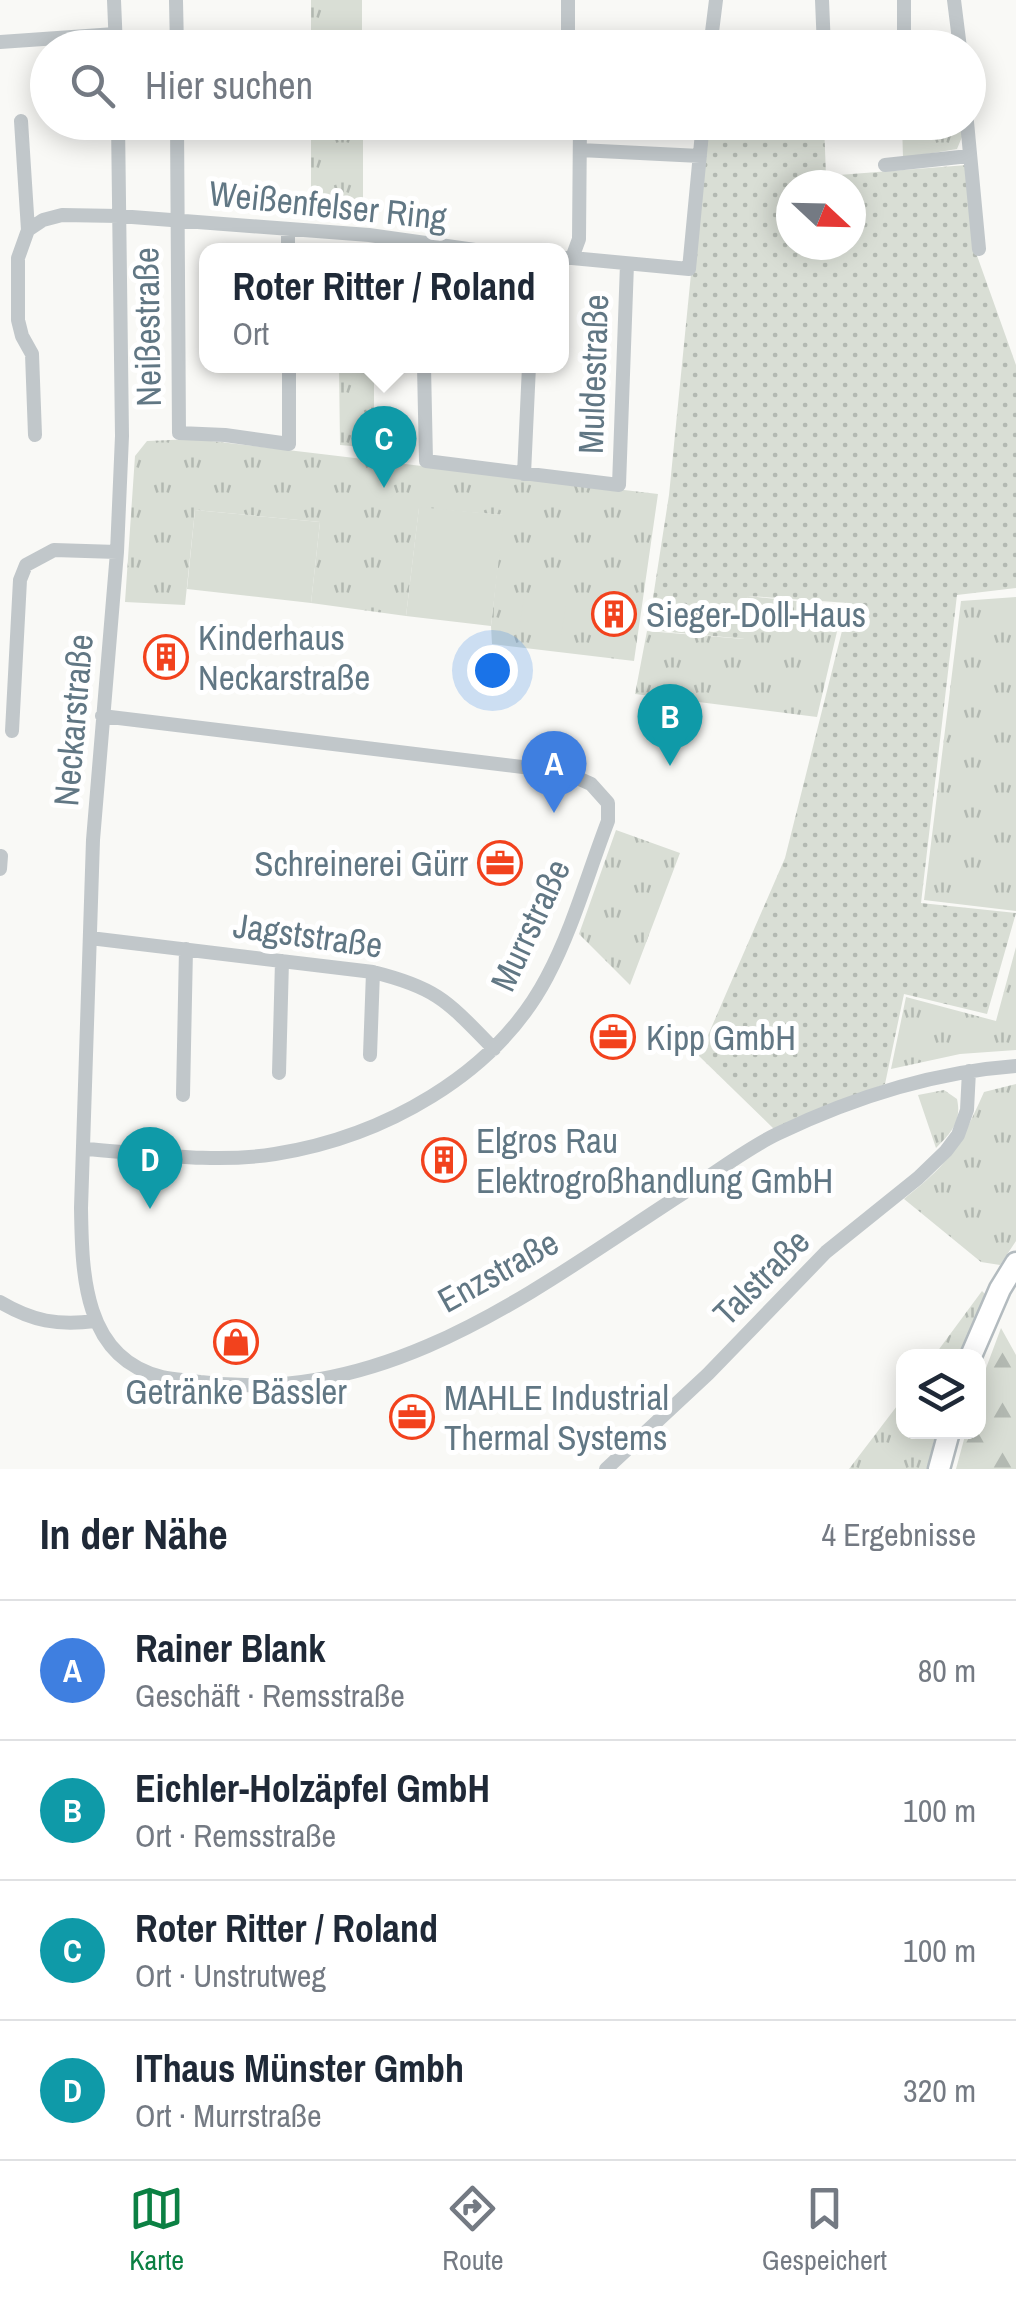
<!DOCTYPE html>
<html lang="de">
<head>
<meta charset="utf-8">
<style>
	body { margin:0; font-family:"Archivo Narrow",sans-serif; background:#f2f2f3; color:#1f2937 }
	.controls { position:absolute; right:30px; bottom:30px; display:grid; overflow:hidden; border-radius:20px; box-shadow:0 5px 25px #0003 }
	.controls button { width:90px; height:90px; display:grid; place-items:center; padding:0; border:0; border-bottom:2px solid #e0e1e3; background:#fff; color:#1f2937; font:50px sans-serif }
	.compass { position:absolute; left:776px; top:170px; width:90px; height:90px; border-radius:50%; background:#fff; box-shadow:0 5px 25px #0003; rotate:112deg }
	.you { position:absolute; left:492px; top:670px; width:35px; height:35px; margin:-25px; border:8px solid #fff; border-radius:50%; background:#1a73e8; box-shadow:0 0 0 15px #1a73e833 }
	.badge { display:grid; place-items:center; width:65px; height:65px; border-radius:50%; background:#0b8043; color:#fff; font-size:32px; font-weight:700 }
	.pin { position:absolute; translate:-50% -82px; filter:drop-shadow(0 2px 5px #0008) }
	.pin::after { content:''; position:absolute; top:52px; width:35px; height:30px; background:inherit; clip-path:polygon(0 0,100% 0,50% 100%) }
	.popup { position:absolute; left:199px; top:243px; width:370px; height:130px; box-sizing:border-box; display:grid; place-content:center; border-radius:20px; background:#fff; filter:drop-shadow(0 2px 8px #0005); font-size:32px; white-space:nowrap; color:#747a83 }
	.popup b { font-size:38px; color:#1f2937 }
	.popup::after { content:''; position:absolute; left:50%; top:100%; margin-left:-20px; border:20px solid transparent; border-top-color:#fff }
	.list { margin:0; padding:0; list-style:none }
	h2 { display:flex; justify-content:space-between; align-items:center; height:130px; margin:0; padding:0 40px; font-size:42px }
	h2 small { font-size:32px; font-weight:400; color:#747a83 }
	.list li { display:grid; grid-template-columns:65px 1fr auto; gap:30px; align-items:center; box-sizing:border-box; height:140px; padding:0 40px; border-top:2px solid #e0e1e3 }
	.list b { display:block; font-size:38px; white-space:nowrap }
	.list p { margin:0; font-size:32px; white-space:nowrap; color:#747a83 }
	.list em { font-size:32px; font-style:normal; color:#747a83 }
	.icon { flex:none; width:55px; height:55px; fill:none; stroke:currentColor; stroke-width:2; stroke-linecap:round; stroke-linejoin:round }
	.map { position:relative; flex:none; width:1016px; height:1469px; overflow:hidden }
	.search { position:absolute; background:#fff; box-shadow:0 5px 25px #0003; left:30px; right:30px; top:30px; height:110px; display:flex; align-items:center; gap:25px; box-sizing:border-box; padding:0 35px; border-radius:55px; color:#747a83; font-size:38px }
	.sheet { height:690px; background:#fff }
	nav { display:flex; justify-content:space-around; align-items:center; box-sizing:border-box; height:140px; border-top:2px solid #e0e1e3; background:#fff; font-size:28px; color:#747a83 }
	nav a { display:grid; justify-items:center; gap:5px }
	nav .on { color:#0b8043 }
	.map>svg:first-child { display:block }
	.grass { fill:url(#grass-tufts) }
	.forest { fill:url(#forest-firs) }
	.garden { fill:url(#garden-dots); fill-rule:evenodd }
	.pitch { fill:#d9ded5 }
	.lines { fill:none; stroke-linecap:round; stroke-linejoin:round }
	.secondary-casing { stroke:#b3bbbf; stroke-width:25 }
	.street { stroke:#c1c7ca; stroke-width:14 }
	.secondary { stroke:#fff; stroke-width:20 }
	.labels { text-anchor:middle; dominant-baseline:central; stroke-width:10; stroke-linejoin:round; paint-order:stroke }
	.street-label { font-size:35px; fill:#617784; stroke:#fff }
	.poi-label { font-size:35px; fill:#617784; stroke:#fff; text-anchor:start }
</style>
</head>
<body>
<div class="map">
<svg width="1016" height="1469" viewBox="0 0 1016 1469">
	<defs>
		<pattern id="grass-tufts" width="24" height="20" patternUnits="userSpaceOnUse" patternTransform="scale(2.5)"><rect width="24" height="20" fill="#d9ded5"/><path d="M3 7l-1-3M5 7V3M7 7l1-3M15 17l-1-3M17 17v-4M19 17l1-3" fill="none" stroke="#b3b9b2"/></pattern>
		<pattern id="forest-firs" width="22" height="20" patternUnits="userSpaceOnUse" patternTransform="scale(2.5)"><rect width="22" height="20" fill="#d9ded5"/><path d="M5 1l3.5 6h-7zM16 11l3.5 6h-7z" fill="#b3b9b2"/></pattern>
		<pattern id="garden-dots" width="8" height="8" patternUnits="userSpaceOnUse" patternTransform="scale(2.5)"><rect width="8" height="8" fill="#d9ded5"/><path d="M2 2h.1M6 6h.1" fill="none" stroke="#b3b9b2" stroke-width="1.8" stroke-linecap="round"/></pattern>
	</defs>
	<rect width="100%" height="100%" fill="#f9f9f6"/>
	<path class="grass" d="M 311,0 L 362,0 L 362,47 L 311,47 Z
		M 311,123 L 363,123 L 363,224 L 311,217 Z
		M 902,123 L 963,123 L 964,132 L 957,149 L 903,158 Z
		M 339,366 L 374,366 L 374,448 L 340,445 Z
		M 194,439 L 658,494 L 634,661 L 492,644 L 491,626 L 503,515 L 419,508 L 406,616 L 311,603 L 320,522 L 195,510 L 185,605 L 125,602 L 135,456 L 147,441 Z
		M 748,596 L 843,606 L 817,717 L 635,694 L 647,631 L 744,639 Z
		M 1016,597 L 1016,911 L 924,900 L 961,601 Z
		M 616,830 L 680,853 L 630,985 L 579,934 Z
		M 1016,947 L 1016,1050 L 960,1054 L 891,1069 L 906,997 L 996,1021 Z
		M 1016,1084 L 1016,1241 L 1000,1265 L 981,1262 L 904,1199 C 951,1162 960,1146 984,1092 Z
		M 944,1090 L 957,1099 C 962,1122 951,1133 936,1148 L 918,1095 Z
		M 982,1291 L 987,1296 L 963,1356 L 934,1356 Z
		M 903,1398 L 904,1432 L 936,1432 L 927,1469 L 849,1469 Z"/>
	<path class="forest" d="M 1001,1328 L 1016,1355 L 1016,1469 L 956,1469 L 966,1432 L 978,1432 L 979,1387 Z"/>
	<path class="garden" d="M 706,123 L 824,123 L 826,176 L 967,165 L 975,250 L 1016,365 L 1016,588 L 957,595 L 921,903 L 1016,913 L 987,1014 L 904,994 L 885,1084 L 775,1130 L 699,1056 L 785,858 L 849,603 L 748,596 L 745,639 L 648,630 L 669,495 ZM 791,185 L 851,185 L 851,245 L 791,245 Z"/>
	<path class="pitch" d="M 419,507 L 504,515 L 491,626 L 406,616 Z
		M 195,510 L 320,522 L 311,603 L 187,589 Z
		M 524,599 L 566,606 L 561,635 L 519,628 Z"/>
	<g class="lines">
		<g class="secondary-casing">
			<path id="secondary" d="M 971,1356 L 1000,1289 L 1016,1263
				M 939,1469 L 949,1432"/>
		</g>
		<path class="street" d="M 114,0 L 116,48
			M 568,0 L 568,48
			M 822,0 L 824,48
			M 954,0 L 960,48
			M 176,1 L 177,48
			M 0,42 L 115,34
			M 710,48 L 716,0
			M 904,48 L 904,0
			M 21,121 L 28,230
			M 118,122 L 122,436 L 117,552 L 93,840 L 81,1208 C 82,1273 83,1358 162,1377 C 174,1380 188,1380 200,1382 C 390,1407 537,1287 688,1190 C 717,1172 746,1149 777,1134 C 852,1098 933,1072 1016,1066
			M 177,122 L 179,433 L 225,435 L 289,444 L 289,366
			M 967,122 L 979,249
			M 580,150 L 700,156
			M 885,165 L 969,156
			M 288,229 L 288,250
			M 562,258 L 572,258 L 579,239 L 580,122
			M 572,258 L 689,269 L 703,122
			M 424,366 L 426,461 L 619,485 L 627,264
			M 35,435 L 32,354 L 22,336 L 18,320 L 18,258 L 28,230 L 43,220 L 62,215 L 119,216 L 369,235 L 475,250
			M 524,474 L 529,366
			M 12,731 L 20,580 L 26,565 L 54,550 L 117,552
			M 0,869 L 1,856
			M 90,938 L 373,972 C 438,988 448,1002 494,1049
			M 370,1055 L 373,972
			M 279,1073 L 282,961
			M 183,1095 L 186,949
			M 85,1149 C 146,1153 213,1164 275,1154 C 382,1137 495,1076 547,977 C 573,928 588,873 608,821 L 608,803 L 591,784 L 564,772 L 102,716
			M 0,1302 C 32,1321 58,1326 95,1321
			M 606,1469 L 708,1374 L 826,1252 L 918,1178 L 946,1151 L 958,1135 L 967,1110 L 969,1071"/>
		<use href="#secondary" class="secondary"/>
	</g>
	<defs>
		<g id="building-ring" transform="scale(2.25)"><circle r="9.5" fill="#fff" stroke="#f2421d" stroke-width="1.5"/><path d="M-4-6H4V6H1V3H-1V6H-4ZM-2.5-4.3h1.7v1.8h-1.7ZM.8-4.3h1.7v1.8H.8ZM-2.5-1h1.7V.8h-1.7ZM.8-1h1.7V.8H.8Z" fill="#f2421d"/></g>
		<g id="office-ring" transform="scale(2.25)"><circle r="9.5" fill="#fff" stroke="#f2421d" stroke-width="1.5"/><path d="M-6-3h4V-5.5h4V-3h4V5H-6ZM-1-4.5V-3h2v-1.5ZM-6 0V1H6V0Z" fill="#f2421d"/></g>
		<g id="shop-ring" transform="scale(2.25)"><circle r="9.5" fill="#fff" stroke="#f2421d" stroke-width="1.5"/><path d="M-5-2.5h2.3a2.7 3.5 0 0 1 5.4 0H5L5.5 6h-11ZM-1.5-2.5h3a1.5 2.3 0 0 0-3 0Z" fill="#f2421d"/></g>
	</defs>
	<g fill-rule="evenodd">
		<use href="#building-ring" x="614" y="614"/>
		<use href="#building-ring" x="166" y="657"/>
		<use href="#office-ring" x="500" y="863"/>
		<use href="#office-ring" x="613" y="1037"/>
		<use href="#building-ring" x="444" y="1160"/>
		<use href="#shop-ring" x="236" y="1342"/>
		<use href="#office-ring" x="412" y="1417"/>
	</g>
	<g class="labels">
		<g class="street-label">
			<text transform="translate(328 205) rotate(6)">Weißenfelser Ring</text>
			<text transform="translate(147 327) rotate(-91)">Neißestraße</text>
			<text transform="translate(593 374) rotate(-88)">Muldestraße</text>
			<text transform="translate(73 720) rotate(-85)">Neckarstraße</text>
			<text transform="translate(530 925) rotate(-65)">Murrstraße</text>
			<text transform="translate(308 935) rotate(8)">Jagststraße</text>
			<text transform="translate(498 1271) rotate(-29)">Enzstraße</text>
			<text transform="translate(761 1277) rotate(-45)">Talstraße</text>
		</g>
		<g class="poi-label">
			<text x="646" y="614">Sieger-Doll-Haus</text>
			<text x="198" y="637">Kinderhaus<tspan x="198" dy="40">Neckarstraße</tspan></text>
			<text x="468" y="863" text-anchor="end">Schreinerei Gürr</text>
			<text x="646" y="1037">Kipp GmbH</text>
			<text x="476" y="1140">Elgros Rau<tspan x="476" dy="40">Elektrogroßhandlung GmbH</tspan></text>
			<text x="236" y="1391" text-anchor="middle">Getränke Bässler</text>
			<text x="444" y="1397">MAHLE Industrial<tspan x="444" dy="40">Thermal Systems</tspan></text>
		</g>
	</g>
</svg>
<div class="controls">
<button><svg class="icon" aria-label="layers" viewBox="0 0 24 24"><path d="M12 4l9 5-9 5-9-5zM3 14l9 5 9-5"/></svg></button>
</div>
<svg class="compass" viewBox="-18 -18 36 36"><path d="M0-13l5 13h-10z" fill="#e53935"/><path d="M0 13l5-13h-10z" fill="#747a83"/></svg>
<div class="you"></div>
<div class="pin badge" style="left:554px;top:813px;background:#3f7fe0">A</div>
<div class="pin badge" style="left:670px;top:766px;background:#0f9aa8">B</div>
<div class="pin badge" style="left:384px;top:488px;background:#0f9aa8">C</div>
<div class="popup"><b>Roter Ritter / Roland</b>Ort</div>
<div class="pin badge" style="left:150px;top:1209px;background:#0f9aa8">D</div>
<div class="search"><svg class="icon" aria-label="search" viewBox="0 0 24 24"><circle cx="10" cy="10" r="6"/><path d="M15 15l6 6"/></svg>Hier suchen</div>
</div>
<section class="sheet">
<h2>In der Nähe<small>4 Ergebnisse</small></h2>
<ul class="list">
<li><span class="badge" style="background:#3f7fe0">A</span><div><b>Rainer Blank</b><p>Geschäft · Remsstraße</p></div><em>80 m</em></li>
<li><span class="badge" style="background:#0f9aa8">B</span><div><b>Eichler-Holzäpfel GmbH</b><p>Ort · Remsstraße</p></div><em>100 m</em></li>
<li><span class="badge" style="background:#0f9aa8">C</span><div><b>Roter Ritter / Roland</b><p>Ort · Unstrutweg</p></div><em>100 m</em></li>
<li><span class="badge" style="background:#0f9aa8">D</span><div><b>IThaus Münster Gmbh</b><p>Ort · Murrstraße</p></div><em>320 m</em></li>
</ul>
</section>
<nav>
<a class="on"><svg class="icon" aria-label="map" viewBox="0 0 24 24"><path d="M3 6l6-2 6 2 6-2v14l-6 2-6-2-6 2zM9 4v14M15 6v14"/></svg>Karte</a>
<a><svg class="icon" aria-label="directions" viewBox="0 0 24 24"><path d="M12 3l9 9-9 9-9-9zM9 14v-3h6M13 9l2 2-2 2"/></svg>Route</a>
<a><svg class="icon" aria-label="saved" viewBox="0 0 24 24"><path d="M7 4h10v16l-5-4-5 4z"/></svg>Gespeichert</a>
</nav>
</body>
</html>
